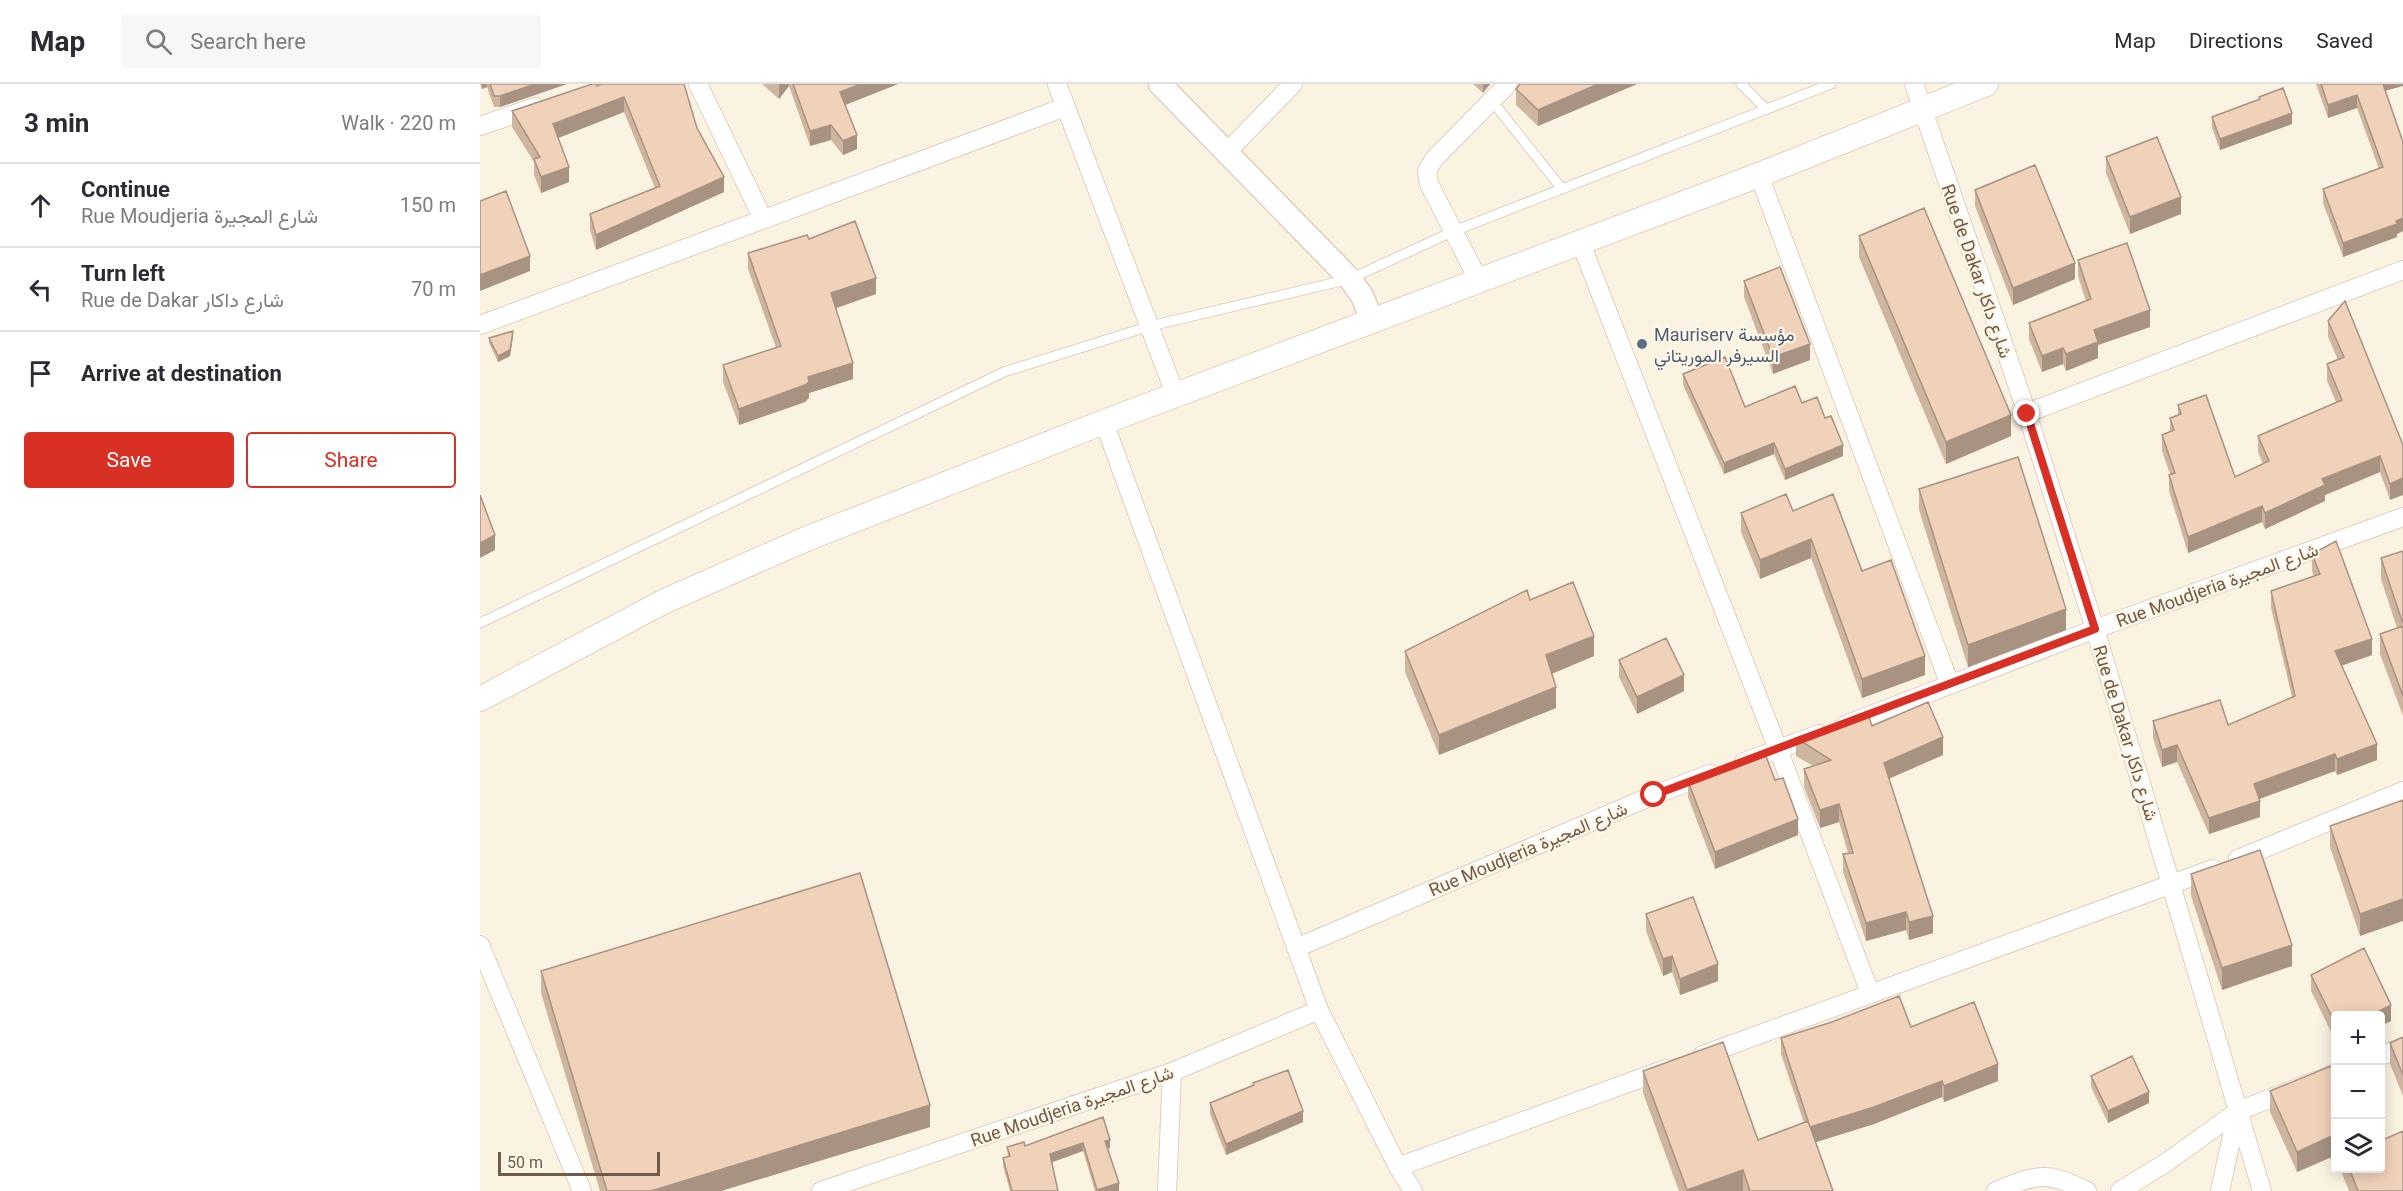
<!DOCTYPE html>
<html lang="en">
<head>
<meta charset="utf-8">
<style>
	body { margin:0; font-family:Roboto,Vazirmatn,sans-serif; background:#f7f7f7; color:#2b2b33 }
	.controls { position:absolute; right:18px; bottom:18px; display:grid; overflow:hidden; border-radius:6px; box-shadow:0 3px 15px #0003 }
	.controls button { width:54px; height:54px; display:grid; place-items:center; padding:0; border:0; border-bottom:2px solid #e1e1e2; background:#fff; color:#2b2b33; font:30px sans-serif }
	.scale { position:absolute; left:18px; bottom:15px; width:162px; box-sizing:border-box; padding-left:6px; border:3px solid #725a49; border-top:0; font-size:16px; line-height:21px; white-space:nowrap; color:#725a49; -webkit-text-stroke:4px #fff7e7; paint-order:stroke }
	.stop { position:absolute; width:18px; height:18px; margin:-14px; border:4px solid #d93025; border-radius:50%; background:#fff }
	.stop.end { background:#d93025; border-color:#fff; box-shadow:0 2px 6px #0008 }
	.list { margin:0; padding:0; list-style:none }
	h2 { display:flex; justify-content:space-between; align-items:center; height:78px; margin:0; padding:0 24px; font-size:26px }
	h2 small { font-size:20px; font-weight:400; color:#7c7c81 }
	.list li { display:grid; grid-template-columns:39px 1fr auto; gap:18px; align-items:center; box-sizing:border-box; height:84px; padding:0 24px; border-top:2px solid #e1e1e2 }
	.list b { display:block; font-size:22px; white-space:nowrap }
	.list p { margin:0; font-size:20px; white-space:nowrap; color:#7c7c81 }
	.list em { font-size:20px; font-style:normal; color:#7c7c81 }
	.actions { display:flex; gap:12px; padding:18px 24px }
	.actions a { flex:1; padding:14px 0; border:2px solid #d93025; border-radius:6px; text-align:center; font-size:21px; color:#d93025 }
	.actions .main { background:#d93025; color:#fff }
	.icon { flex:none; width:33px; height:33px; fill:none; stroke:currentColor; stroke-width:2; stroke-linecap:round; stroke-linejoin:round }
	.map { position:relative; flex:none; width:1923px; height:1107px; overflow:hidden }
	header { display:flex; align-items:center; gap:36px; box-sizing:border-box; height:84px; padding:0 30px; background:#fff; border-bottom:2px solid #e1e1e2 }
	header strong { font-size:28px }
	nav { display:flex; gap:33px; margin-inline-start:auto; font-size:21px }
	.search { width:420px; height:54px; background:#f7f7f7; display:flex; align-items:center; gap:15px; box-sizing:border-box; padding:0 21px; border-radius:6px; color:#7c7c81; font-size:22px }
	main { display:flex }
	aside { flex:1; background:#fff }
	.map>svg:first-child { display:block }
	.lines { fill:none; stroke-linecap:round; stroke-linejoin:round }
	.service-casing { stroke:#dfcfbe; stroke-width:11 }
	.minor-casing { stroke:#dfcfbe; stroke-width:20 }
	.tertiary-casing { stroke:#dfcfbe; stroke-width:25 }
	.secondary-casing { stroke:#e4d1bc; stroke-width:26 }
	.service { stroke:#fff; stroke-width:9 }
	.minor { stroke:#fff; stroke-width:18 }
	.tertiary { stroke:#fff; stroke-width:22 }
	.secondary { stroke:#fff; stroke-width:24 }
	.wall { fill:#ceb5a0 }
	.shaded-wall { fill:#a89382 }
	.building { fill:#f0d2ba; stroke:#a89382; stroke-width:1.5 }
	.route { stroke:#d93025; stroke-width:8 }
	.service-dot { fill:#5c6f8a; stroke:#fff7e7; stroke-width:2 }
	.labels { text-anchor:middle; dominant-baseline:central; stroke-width:4.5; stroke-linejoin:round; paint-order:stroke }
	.street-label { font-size:18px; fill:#725a49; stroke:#fff7e7 }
	.service-label { font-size:18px; fill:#4e5e75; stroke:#fff7e7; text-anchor:start }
</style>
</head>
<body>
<header>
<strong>Map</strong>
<div class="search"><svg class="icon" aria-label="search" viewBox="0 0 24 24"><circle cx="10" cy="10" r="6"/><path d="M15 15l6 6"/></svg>Search here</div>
<nav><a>Map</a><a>Directions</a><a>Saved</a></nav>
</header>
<main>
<aside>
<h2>3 min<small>Walk · 220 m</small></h2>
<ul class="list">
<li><svg class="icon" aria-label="ahead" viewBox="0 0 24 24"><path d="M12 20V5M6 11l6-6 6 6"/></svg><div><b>Continue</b><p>Rue Moudjeria شارع المجيرة</p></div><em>150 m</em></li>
<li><svg class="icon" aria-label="left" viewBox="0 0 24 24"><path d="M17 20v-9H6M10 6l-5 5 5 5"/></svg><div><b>Turn left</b><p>Rue de Dakar شارع داكار</p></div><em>70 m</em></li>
<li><svg class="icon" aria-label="arrive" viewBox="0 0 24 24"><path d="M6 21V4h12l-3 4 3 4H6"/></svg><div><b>Arrive at destination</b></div></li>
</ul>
<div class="actions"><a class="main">Save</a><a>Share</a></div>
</aside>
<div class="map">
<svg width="1923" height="1107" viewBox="0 0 1923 1107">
	<rect width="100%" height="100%" fill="#fbf3e1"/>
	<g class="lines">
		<g class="service-casing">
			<path id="service" d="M 1261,0 L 1286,25
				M 1012,17 L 1082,105
				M 0,539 L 524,288 L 670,242 L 870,195 L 974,147 L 1351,0"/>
		</g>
		<g class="minor-casing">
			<path id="minor" d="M 218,0 L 283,135
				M 577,0 L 696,312
				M 1434,0 L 1547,329 L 1615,545 L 1782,1107
				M 0,42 L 55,23
				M 747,68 L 813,0
				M 1279,91 L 1470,601
				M 1100,157 L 1298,665 L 1390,909
				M 998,195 L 949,100 L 947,87 L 954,75 L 1028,0
				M 0,241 L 585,23
				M 1547,329 L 1923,186
				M 624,338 L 839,926 L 918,1083 L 933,1107
				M 1365,641 L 1615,545 L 1923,433
				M 1264,678 L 1339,650
				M 1758,775 L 1923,707
				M 0,861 L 102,1107
				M 816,864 L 1174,711 L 1230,690
				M 1223,971 L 1733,785
				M 1900,972 L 1923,963
				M 918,1083 L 1186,985
				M 341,1107 L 692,988 L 839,926
				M 687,1107 L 692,988
				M 1516,1107 C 1557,1090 1567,1087 1607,1107
				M 1640,1107 L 1687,1078 L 1758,1027 L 1856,989
				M 1740,1107 L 1757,1029"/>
		</g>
		<g class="tertiary-casing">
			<path id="tertiary" d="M 680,0 L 870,195 L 882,212 L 892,236"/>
		</g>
		<g class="secondary-casing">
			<path id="secondary" d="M 0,615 L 185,517 L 326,455 L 624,338 L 1279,91 L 1506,0"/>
		</g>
		<use href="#service" class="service"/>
		<use href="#minor" class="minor"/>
		<use href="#tertiary" class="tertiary"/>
		<use href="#secondary" class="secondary"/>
	</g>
	<path class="wall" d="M 0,0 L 87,0 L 20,23 L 14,23 L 7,3 L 2,5 Z
		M 282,0 L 418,0 L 365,21 L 377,65 L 363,71 L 351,56 L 330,62 L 309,2 L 299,15 Z
		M 993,0 L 1010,0 L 1003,9 Z
		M 1157,0 L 1058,42 L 1036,21 L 1036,5 Z
		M 1836,0 L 1923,0 L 1905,7 L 1923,58 L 1923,147 L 1917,150 L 1917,153 L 1863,173 L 1843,119 L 1843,105 L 1899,85 L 1877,24 L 1848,34 Z
		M 117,2 L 217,44 L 244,108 L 116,166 L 110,146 L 110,130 L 175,104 L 144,28 L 78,54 L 89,98 L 61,109 L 54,91 L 54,78 L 32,43 L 32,27 Z
		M 1779,13 L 1812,40 L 1740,66 L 1732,44 L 1732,33 L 1779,16 Z
		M 1626,73 L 1701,130 L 1650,150 L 1626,89 Z
		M 1495,106 L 1595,195 L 1533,221 L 1495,122 Z
		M 1379,152 L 1531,352 L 1466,380 L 1379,173 Z
		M 329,155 L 396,210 L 355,224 L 373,295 L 329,309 L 329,314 L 325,318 L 259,341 L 243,298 L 243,281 L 296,264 L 268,185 L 268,169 Z
		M 1598,176 L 1670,243 L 1618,261 L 1618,274 L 1586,287 L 1583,280 L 1562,288 L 1549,255 L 1549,239 L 1606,217 L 1598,192 Z
		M 1264,197 L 1330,276 L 1293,290 L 1264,213 Z
		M 1848,237 L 1923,361 L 1910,416 L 1900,388 L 1845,411 L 1845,417 L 1785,445 L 1782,438 L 1708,469 L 1689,407 L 1689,391 L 1690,390 L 1682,367 L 1682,351 L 1690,348 L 1690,334 L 1698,332 L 1698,321 L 1755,393 L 1783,380 L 1778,368 L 1778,352 L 1856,318 L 1847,297 L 1847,280 L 1858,276 L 1848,253 Z
		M 33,252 L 30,272 L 18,278 L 9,259 L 9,254 Z
		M 1203,290 L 1265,323 L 1322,319 L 1345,334 L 1363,372 L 1305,396 L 1294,370 L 1244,390 L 1203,301 Z
		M 1439,405 L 1586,546 L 1488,583 L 1439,426 Z
		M 1313,427 L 1382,487 L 1445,591 L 1382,614 L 1331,474 L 1280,495 L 1261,448 L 1261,429 Z
		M 1923,467 L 1923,632 L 1900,570 L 1900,550 L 1917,544 L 1901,495 L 1901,474 Z
		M 1832,470 L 1892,571 L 1862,581 L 1897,676 L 1857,691 L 1855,687 L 1779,715 L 1780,733 L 1729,750 L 1697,678 L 1682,683 L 1673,654 L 1673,637 L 1748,641 L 1812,613 L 1791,524 L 1791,507 L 1834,492 L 1832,487 Z
		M 1050,516 L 1114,572 L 1072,590 L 1076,624 L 959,671 L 925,588 L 925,567 Z
		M 1139,576 L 1204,607 L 1157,630 L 1139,593 Z
		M 1392,642 L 1463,671 L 1409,694 L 1453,849 L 1429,856 L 1426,846 L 1386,857 L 1363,788 L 1363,770 L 1368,769 L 1359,738 L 1340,744 L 1324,703 L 1324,685 L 1333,682 L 1316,672 L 1316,654 Z
		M 1208,697 L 1318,751 L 1235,785 L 1208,713 Z
		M 1923,716 L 1880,852 L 1850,763 L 1850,742 Z
		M 1711,790 L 1812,882 L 1742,906 L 1711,812 Z
		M 1166,830 L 1238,897 L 1200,911 L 1192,888 L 1183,892 L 1166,847 Z
		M 61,887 L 450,1043 L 241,1107 L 120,1107 L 61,909 Z
		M 1831,891 L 1911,937 L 1900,942 L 1900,932 L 1856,932 L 1856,958 L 1831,907 Z
		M 1431,943 L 1518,997 L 1464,1018 L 1462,1013 L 1394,1040 L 1336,1058 L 1353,1107 L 1199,1107 L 1163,1009 L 1163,987 L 1278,1056 L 1324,1039 L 1301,970 L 1301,954 Z
		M 1923,953 L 1923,1012 L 1910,980 L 1910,959 Z
		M 1856,991 L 1856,1074 L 1854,1072 L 1817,1088 L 1790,1028 L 1790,1007 Z
		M 1611,992 L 1669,1019 L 1628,1039 L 1611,1003 Z
		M 773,999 L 823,1038 L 746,1071 L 730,1030 L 730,1019 L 773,1002 Z
		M 623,1033 L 630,1064 L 628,1064 L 639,1107 L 615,1107 L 603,1067 L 572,1078 L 578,1107 L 530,1107 L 523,1082 L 523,1074 L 528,1073 L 527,1063 L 545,1062 Z
		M 1860,1084 L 1900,1084 L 1923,1107 L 1869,1107 Z"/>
	<path class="shaded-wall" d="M 2,0 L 7,0 L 7,3 L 2,5 Z
		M 55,0 L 87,0 L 20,23 L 20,12 Z
		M 299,0 L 309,0 L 309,2 L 299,15 Z
		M 381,0 L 418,0 L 360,23 L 360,8 Z
		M 1003,0 L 1010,0 L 1003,9 Z
		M 1118,0 L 1157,0 L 1058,42 L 1058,26 Z
		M 1901,0 L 1923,0 L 1923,2 L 1901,8 Z
		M 1877,11 L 1877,24 L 1848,34 L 1848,21 Z
		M 144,13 L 144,28 L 73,56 L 73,40 Z
		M 1812,29 L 1812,40 L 1740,66 L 1740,55 Z
		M 351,41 L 351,56 L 330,62 L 330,47 Z
		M 377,51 L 377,65 L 363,71 L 363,57 Z
		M 89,83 L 89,98 L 61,109 L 61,93 Z
		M 244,93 L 244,108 L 116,166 L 116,151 Z
		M 1701,113 L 1701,130 L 1650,150 L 1650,133 Z
		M 1923,134 L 1923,147 L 1917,150 L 1917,153 L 1863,173 L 1863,159 Z
		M 50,172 L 50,187 L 0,207 L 0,191 Z
		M 1595,179 L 1595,195 L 1533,221 L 1533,204 Z
		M 396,194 L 396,210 L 351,226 L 351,209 Z
		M 1670,226 L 1670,243 L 1618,261 L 1618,274 L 1586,287 L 1586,270 L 1614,246 Z
		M 33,247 L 33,252 L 30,272 L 18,278 L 18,272 Z
		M 1330,260 L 1330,276 L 1293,290 L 1293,273 Z
		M 1583,264 L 1583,280 L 1562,288 L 1562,272 Z
		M 373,279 L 373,295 L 329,309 L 329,314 L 325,318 L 259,341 L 259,325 L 328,293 Z
		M 1531,331 L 1531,352 L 1466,380 L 1466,358 Z
		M 1294,359 L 1294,370 L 1244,390 L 1244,379 Z
		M 1363,361 L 1363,372 L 1305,396 L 1305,385 Z
		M 1900,372 L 1900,388 L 1845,411 L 1845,417 L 1785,445 L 1785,429 L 1842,395 Z
		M 1923,394 L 1923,411 L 1910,416 L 1910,400 Z
		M 1782,422 L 1782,438 L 1708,469 L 1708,453 Z
		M 15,451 L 15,466 L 0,474 L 0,459 Z
		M 1331,455 L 1331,474 L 1280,495 L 1280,476 Z
		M 1586,525 L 1586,546 L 1488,583 L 1488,561 Z
		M 1114,552 L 1114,572 L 1066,592 L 1066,571 Z
		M 1892,555 L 1892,571 L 1855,584 L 1855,567 Z
		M 1445,572 L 1445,591 L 1382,614 L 1382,595 Z
		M 1204,591 L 1204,607 L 1157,630 L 1157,613 Z
		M 1076,603 L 1076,624 L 959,671 L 959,651 Z
		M 1463,653 L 1463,671 L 1404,697 L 1404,679 Z
		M 1897,660 L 1897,676 L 1857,691 L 1857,675 Z
		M 1697,661 L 1697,678 L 1682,683 L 1682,666 Z
		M 1855,670 L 1855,687 L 1774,717 L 1774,700 Z
		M 1780,717 L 1780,733 L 1729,750 L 1729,734 Z
		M 1359,720 L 1359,738 L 1340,744 L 1340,726 Z
		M 1318,735 L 1318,751 L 1235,785 L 1235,768 Z
		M 1923,815 L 1923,837 L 1880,852 L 1880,830 Z
		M 1426,828 L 1426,846 L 1386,857 L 1386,839 Z
		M 1453,832 L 1453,849 L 1429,856 L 1429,838 Z
		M 1812,861 L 1812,882 L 1742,906 L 1742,884 Z
		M 1192,872 L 1192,888 L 1183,892 L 1183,875 Z
		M 1238,880 L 1238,897 L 1200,911 L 1200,895 Z
		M 1911,921 L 1911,937 L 1900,942 L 1900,932 L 1889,932 Z
		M 1518,980 L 1518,997 L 1464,1018 L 1464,1002 Z
		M 1462,997 L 1462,1013 L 1394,1040 L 1330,1060 L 1330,1043 Z
		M 1669,1008 L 1669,1019 L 1628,1039 L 1628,1027 Z
		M 450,1021 L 450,1043 L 241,1107 L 171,1107 Z
		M 823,1027 L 823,1038 L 746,1071 L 746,1060 Z
		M 1854,1051 L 1854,1072 L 1817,1088 L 1817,1068 Z
		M 630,1056 L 630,1064 L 625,1065 L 625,1057 Z
		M 603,1059 L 603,1067 L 570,1079 L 570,1070 Z
		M 1263,1086 L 1263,1107 L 1207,1107 L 1207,1106 Z
		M 639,1099 L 639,1107 L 617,1107 L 617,1106 Z"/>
	<path class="building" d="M 10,0 L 55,0 L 20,12 L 14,12 Z
		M 112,0 L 117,0 L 117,2 L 122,0 L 204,0 L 217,44 L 244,93 L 116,151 L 110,130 L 180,102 L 144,13 L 73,40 L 89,83 L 61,93 L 54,75 L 60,73 L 32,27 Z
		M 313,0 L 381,0 L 360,8 L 377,51 L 363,57 L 351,41 L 330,47 Z
		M 1040,0 L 1118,0 L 1058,26 L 1036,5 Z
		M 1841,0 L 1903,0 L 1923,58 L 1923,134 L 1916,137 L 1917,140 L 1863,159 L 1843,105 L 1903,83 L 1877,11 L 1848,21 Z
		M 1803,4 L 1812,29 L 1740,55 L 1732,33 L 1780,15 L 1779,13 Z
		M 1677,53 L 1701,113 L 1650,133 L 1626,73 Z
		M 1555,81 L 1595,179 L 1533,204 L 1495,106 Z
		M 26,107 L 50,172 L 0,191 L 0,117 Z
		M 1444,124 L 1531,331 L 1466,358 L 1379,152 Z
		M 375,137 L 396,194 L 351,209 L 373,279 L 328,293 L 329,298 L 325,301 L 259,325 L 243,281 L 301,262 L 268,169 L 327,151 L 329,155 Z
		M 1647,159 L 1670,226 L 1614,246 L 1618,258 L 1586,270 L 1583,264 L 1562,272 L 1549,239 L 1611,215 L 1598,176 Z
		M 1300,183 L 1330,260 L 1293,273 L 1264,197 Z
		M 1865,217 L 1923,361 L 1923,394 L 1910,400 L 1900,372 L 1842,395 L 1845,401 L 1785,429 L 1782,422 L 1708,453 L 1689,391 L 1695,389 L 1682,351 L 1694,346 L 1690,334 L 1701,330 L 1698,321 L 1726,311 L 1755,393 L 1789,377 L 1778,352 L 1862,316 L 1847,280 L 1864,273 L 1848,237 Z
		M 33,247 L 30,266 L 18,272 L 9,254 Z
		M 1245,273 L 1265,323 L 1315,302 L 1322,319 L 1337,313 L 1345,334 L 1351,332 L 1363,361 L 1305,385 L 1294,359 L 1244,379 L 1203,290 Z
		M 1538,373 L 1586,525 L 1488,561 L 1439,405 Z
		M 1306,410 L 1313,427 L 1353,410 L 1382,487 L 1411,476 L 1445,572 L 1382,595 L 1331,455 L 1280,476 L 1261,429 Z
		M 0,411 L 15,451 L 0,459 Z
		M 1856,457 L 1892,555 L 1855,567 L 1897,660 L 1857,675 L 1855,670 L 1774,700 L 1780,717 L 1729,734 L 1697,661 L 1682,666 L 1673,637 L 1740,616 L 1748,641 L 1815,612 L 1791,507 L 1840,490 L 1832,470 Z
		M 1923,467 L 1923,540 L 1901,474 Z
		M 1093,498 L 1114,552 L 1066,571 L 1076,603 L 959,651 L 925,567 L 1047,506 L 1050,516 Z
		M 1923,542 L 1923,612 L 1900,550 Z
		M 1186,554 L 1204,591 L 1157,613 L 1139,576 Z
		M 1448,618 L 1463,653 L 1404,679 L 1453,832 L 1429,838 L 1426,828 L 1386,839 L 1363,770 L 1373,769 L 1359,720 L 1340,726 L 1324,685 L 1351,676 L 1316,654 L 1388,630 L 1392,642 Z
		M 1284,667 L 1295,696 L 1303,694 L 1318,735 L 1235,768 L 1208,697 Z
		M 1923,716 L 1923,815 L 1880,830 L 1850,742 Z
		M 1780,766 L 1812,861 L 1742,884 L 1711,790 Z
		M 380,789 L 450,1021 L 171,1107 L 127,1107 L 61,887 Z
		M 1213,813 L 1238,880 L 1200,895 L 1192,872 L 1183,875 L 1166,830 Z
		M 1884,864 L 1911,921 L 1889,932 L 1856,932 L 1856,941 L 1831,891 Z
		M 1419,912 L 1431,943 L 1494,918 L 1518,980 L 1464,1002 L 1462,997 L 1394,1023 L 1330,1043 L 1301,954 L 1352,938 Z
		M 1923,953 L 1923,991 L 1910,959 Z
		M 1243,958 L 1278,1056 L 1328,1037 L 1353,1107 L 1270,1107 L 1263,1086 L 1207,1106 L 1163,987 Z
		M 1652,972 L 1669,1008 L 1628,1027 L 1611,992 Z
		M 1851,982 L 1856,991 L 1856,1053 L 1854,1051 L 1817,1068 L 1790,1007 Z
		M 808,986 L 823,1027 L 746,1060 L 730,1019 L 774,1001 L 773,999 Z
		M 623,1033 L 630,1056 L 625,1057 L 639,1099 L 617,1106 L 603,1059 L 570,1070 L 578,1107 L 532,1107 L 523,1074 L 530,1072 L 527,1063 L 544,1058 L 545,1062 Z
		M 1923,1047 L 1923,1107 L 1878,1107 L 1869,1084 L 1900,1084 L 1900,1057 Z"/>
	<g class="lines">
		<path class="route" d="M 1174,711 L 1615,545 L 1547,330"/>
	</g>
	<circle class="service-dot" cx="1162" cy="260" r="6"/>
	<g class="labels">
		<g class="street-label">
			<text transform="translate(1497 187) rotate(71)">Rue de Dakar شارع داكار</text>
			<text transform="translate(1737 501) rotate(-20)">Rue Moudjeria شارع المجيرة</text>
			<text transform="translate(1646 649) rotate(73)">Rue de Dakar شارع داكار</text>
			<text transform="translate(1048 765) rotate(-23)">Rue Moudjeria شارع المجيرة</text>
			<text transform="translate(592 1022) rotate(-19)">Rue Moudjeria شارع المجيرة</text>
		</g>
		<g class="service-label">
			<text x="1174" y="250">Mauriserv مؤسسة<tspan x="1174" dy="21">السيرفر الموريتاني</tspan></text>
		</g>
	</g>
</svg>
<div class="controls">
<button>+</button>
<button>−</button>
<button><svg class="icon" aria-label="layers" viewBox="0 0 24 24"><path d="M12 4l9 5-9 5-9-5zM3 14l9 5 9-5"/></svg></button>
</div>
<div class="scale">50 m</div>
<div class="stop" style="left:1174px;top:711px"></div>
<div class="stop end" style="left:1547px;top:330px"></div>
</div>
</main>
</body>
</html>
